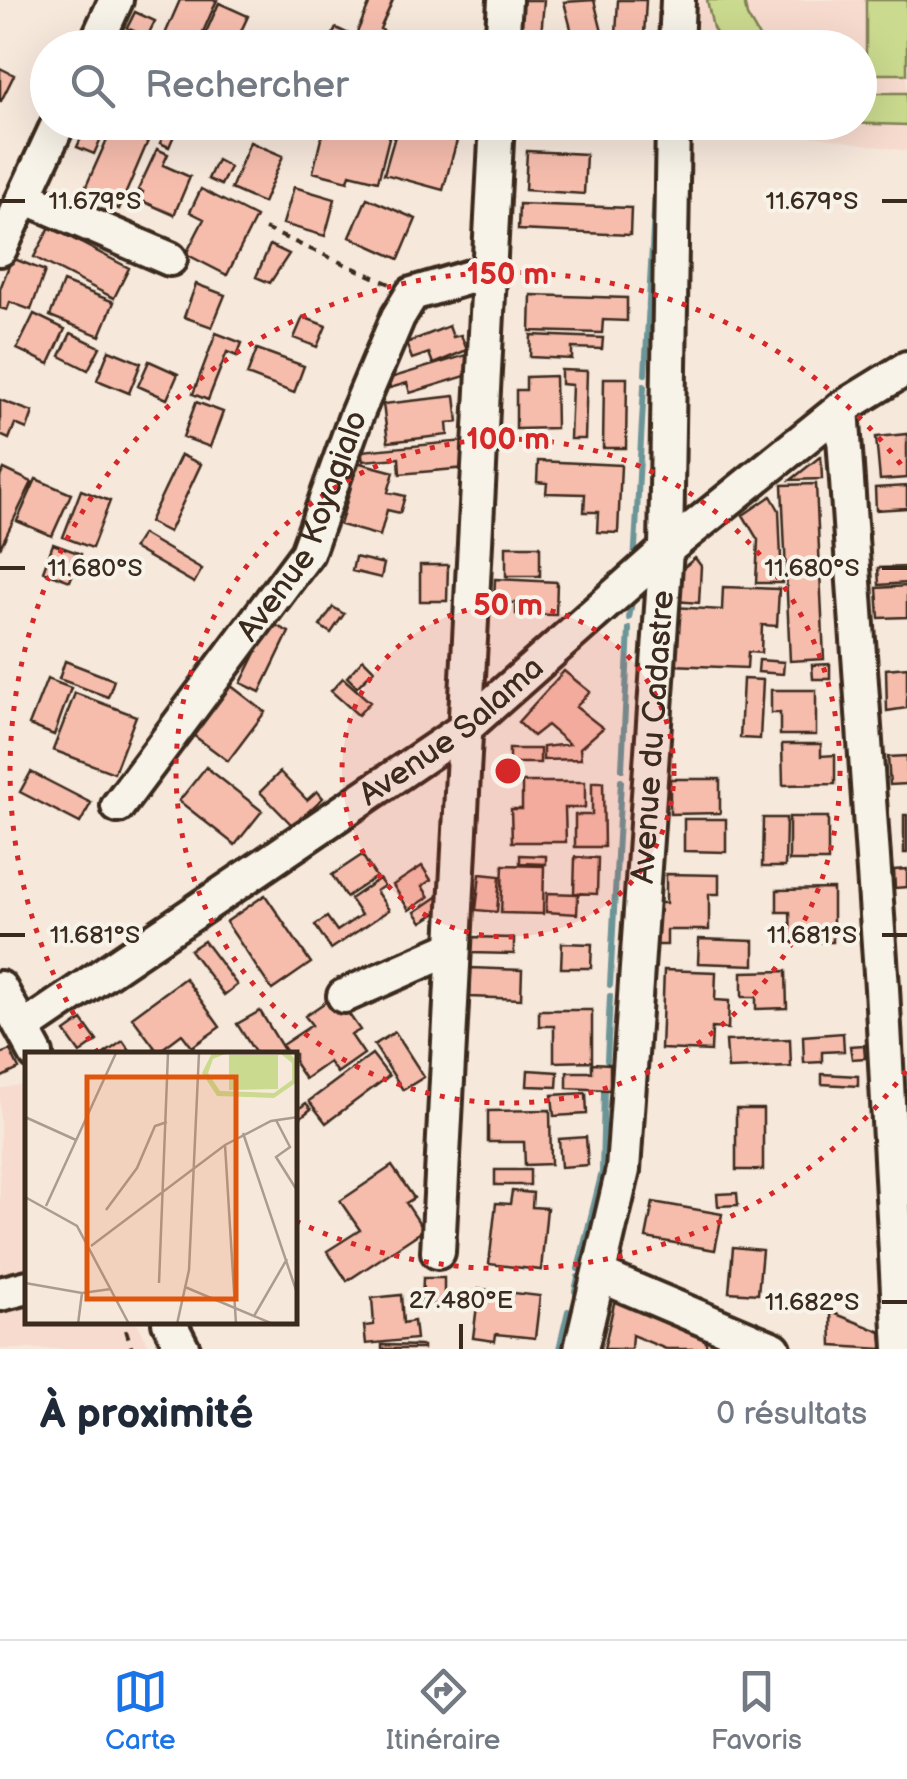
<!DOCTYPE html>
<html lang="fr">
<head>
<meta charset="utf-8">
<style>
	body { margin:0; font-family:"Balsamiq Sans",sans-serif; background:#f2f2f3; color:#1f2937 }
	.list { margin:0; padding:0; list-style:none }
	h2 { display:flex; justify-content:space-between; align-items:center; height:130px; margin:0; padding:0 40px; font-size:42px }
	h2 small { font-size:32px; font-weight:400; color:#747a83 }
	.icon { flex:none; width:55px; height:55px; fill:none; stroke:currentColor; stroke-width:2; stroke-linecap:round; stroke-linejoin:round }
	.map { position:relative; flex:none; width:907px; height:1349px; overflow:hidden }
	.search { position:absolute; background:#fff; box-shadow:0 10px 40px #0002; left:30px; right:30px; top:30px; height:110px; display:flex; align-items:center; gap:25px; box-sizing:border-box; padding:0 35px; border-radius:55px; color:#747a83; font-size:38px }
	.sheet { height:290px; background:#fff }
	nav { display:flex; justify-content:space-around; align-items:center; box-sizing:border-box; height:140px; border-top:2px solid #e0e1e3; background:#fff; font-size:28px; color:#747a83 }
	nav a { display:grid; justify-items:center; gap:5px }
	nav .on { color:#1a73e8 }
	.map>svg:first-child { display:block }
	.built { fill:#f7dbce }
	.green { fill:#cada8e; stroke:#828256; stroke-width:2.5 }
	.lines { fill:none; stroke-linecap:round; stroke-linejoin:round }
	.stream { stroke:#6c9598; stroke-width:6 }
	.building { fill:#f6bdad; stroke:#3b2a1e; stroke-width:2.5 }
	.minor-casing { stroke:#3b2a1e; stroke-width:40 }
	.path { stroke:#3b2a1e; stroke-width:4; stroke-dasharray:8 8; stroke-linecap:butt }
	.minor { stroke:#f7f3e8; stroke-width:32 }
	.ticks { fill:none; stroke:#3b2a1e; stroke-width:4 }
	.ring { fill:none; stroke:#d62828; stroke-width:5; stroke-dasharray:5 10 }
	.labels { text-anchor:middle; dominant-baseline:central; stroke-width:8; stroke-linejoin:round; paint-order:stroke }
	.street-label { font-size:32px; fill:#3b2a1e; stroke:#f7f3e8 }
	.inset-road { fill:none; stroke:#ac9c90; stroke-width:2.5 }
	.view { fill:#df570d; fill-opacity:0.15; stroke:#df570d; stroke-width:5 }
	.inset-edge { fill:none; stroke:#3b2a1e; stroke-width:5 }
	.ticks-label { font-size:25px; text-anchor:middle; fill:#3b2a1e; stroke:#f7f3e8; stroke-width:8; stroke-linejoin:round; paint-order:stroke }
	.centre { fill:#d62828; stroke:#f7f3e8; stroke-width:5 }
	.ring-label { font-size:30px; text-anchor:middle; font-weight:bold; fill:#d62828; stroke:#f7f3e8; stroke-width:8; stroke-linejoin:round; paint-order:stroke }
</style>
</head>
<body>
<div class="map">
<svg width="907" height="1349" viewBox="0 0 907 1349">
	<rect width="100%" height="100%" fill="#f7e8dc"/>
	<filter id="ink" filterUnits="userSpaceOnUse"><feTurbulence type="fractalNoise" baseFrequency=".01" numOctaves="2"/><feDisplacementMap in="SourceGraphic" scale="20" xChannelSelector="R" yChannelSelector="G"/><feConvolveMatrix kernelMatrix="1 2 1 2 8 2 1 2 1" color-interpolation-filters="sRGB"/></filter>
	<g filter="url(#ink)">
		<path class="built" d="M 696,0 L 907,0 L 907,151 L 731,123 L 860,122 L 860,48 L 695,48 Z
			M 27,1083 L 28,1322 L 137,1322 L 150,1349 L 0,1349 L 0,1089 Z"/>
		<path class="green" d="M 707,0 L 744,0 L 747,16 L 765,47 L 724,47 L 713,28 Z
			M 866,0 L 907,0 L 907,74 L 866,74 Z
			M 860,93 L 907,93 L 907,125 L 841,123 L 860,122 Z"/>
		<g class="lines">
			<path class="stream" d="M 613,47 L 613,48
				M 645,374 L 656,175
				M 634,565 L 644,386
				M 629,618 L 633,596
				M 622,769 L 629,629
				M 610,985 L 621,781
				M 607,1060 L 610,996
				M 578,1269 L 602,1172 L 604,1091
				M 575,1291 L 578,1277
				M 559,1349 L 568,1311"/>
		</g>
		<path class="building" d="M 180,0 L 217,0 L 196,48 L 159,48 Z
			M 371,0 L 393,0 L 380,29 L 388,33 L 381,48 L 326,48 L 336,28 L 355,37 Z
			M 516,0 L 544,0 L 540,48 L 511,48 Z
			M 594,0 L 606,48 L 576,48 L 564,2 Z
			M 618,0 L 646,0 L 644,36 L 616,35 Z
			M 219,3 L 248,16 L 236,42 L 242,48 L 199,48 Z
			M 135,12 L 155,21 L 147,37 L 127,28 Z
			M 0,68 L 14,75 L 1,101 L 0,101 Z
			M 169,122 L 178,126 L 169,147 L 160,143 Z
			M 325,122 L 393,122 L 378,181 L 350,174 L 348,181 L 313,172 Z
			M 399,122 L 434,122 L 460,130 L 443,190 L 384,174 Z
			M 113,126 L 148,141 L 119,209 L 83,193 Z
			M 85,129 L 102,136 L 94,154 L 77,147 Z
			M 250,142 L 283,156 L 263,203 L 231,189 Z
			M 157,149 L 168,154 L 163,165 L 190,177 L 174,215 L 140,200 L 143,192 L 138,190 Z
			M 527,151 L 586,154 L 584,194 L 525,190 Z
			M 217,160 L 230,167 L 221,185 L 208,179 Z
			M 294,187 L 335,199 L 325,236 L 283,224 Z
			M 201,189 L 256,217 L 227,275 L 186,254 L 204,219 L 190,212 Z
			M 367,198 L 416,219 L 399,259 L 350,237 Z
			M 519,204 L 631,208 L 630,235 L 518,230 Z
			M 50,227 L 129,268 L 114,298 L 34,257 Z
			M 270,245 L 289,254 L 270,283 L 256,277 Z
			M 12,258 L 45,271 L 31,310 L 10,302 L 7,310 L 0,308 L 0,289 Z
			M 63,282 L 114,302 L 100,336 L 50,316 Z
			M 196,284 L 225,295 L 212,327 L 184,317 Z
			M 531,295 L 627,298 L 627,321 L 603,320 L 602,333 L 530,331 Z
			M 34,314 L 65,329 L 49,364 L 17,349 Z
			M 303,317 L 326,326 L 317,347 L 294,338 Z
			M 449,326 L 453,337 L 461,335 L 467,350 L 433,364 L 429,353 L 412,359 L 406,343 Z
			M 71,333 L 100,347 L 88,370 L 60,356 Z
			M 216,333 L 242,343 L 237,356 L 227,352 L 208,400 L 193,394 Z
			M 531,335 L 603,338 L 602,349 L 572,348 L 572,359 L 530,357 Z
			M 257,349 L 304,366 L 294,393 L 247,375 Z
			M 109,350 L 141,363 L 129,393 L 97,380 Z
			M 466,355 L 472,374 L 410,393 L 407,383 L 390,388 L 387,379 Z
			M 149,361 L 178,374 L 167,399 L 138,386 Z
			M 561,370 L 587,371 L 585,439 L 570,439 L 572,385 L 561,384 Z
			M 555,376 L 556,428 L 516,429 L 516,390 L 526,390 L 526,377 Z
			M 604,378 L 627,378 L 626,448 L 603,448 Z
			M 455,396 L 458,422 L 447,423 L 448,435 L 388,442 L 383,404 Z
			M 0,400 L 33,412 L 27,429 L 15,424 L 9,439 L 0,435 Z
			M 196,402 L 223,412 L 210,447 L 183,437 Z
			M 907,434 L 907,478 L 880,480 L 876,437 Z
			M 464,441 L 466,468 L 400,474 L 399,458 L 363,461 L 361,451 Z
			M 181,455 L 201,464 L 169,532 L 149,522 Z
			M 821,456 L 822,479 L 791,480 Z
			M 345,459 L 394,472 L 388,492 L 405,496 L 400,513 L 387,510 L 380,536 L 340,525 L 351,487 L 338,484 Z
			M 538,461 L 621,465 L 618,533 L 597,532 L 598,512 L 584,512 L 585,494 L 546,493 L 547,483 L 537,482 Z
			M 4,469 L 32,482 L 0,548 L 0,477 Z
			M 36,479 L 71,494 L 52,536 L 17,521 Z
			M 816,484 L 824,659 L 790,661 L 782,485 Z
			M 907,486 L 907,508 L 876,510 L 875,488 Z
			M 81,490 L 110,501 L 92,548 L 63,537 Z
			M 771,496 L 779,510 L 782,583 L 756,583 L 758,540 L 743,515 Z
			M 142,534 L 202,569 L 194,583 L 133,548 Z
			M 53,544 L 81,554 L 70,581 L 43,571 Z
			M 506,546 L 540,546 L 540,576 L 506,576 Z
			M 355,557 L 384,564 L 381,578 L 352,571 Z
			M 695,558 L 701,566 L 699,603 L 675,601 L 677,573 Z
			M 420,565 L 448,565 L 447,601 L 420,601 Z
			M 907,567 L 907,583 L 879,585 L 878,568 Z
			M 495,579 L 557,582 L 556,615 L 516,614 L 516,603 L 494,602 Z
			M 907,586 L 907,617 L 879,618 L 877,588 Z
			M 723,587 L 779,589 L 777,626 L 762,625 L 761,653 L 748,652 L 747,668 L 671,665 L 674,607 L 722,610 Z
			M 333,607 L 344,614 L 331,633 L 320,626 Z
			M 271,623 L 289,632 L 260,692 L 241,683 Z
			M 363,659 L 374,670 L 357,687 L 347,677 Z
			M 759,660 L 784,662 L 783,674 L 758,672 Z
			M 65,661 L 114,680 L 108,697 L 59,679 Z
			M 830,664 L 830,679 L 813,679 L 812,665 Z
			M 907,667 L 907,708 L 887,711 L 886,669 Z
			M 564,671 L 590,692 L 576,707 L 603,728 L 580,748 L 581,759 L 543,760 L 543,747 L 569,744 L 547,725 L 533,736 L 518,722 Z
			M 343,678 L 370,702 L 358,715 L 331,691 Z
			M 47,679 L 71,688 L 54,735 L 29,725 Z
			M 743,679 L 763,680 L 760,739 L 740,738 Z
			M 230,685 L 265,712 L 228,761 L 193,735 Z
			M 771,690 L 816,690 L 816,735 L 780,735 L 780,713 L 771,713 Z
			M 75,693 L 136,716 L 114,773 L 53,750 Z
			M 782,744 L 821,744 L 821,756 L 835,755 L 835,784 L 783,785 Z
			M 509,749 L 540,749 L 540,763 L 509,763 Z
			M 907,756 L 907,784 L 890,785 L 888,757 Z
			M 206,767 L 262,811 L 235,845 L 179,801 Z
			M 31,772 L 91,803 L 80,823 L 20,792 Z
			M 280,772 L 307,800 L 317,791 L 323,798 L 293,826 L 260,792 Z
			M 670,779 L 720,779 L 720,813 L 670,814 Z
			M 522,782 L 585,782 L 585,808 L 565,808 L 566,842 L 512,842 L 511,809 L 522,809 Z
			M 592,782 L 603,782 L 604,847 L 575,847 L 575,815 L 592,815 Z
			M 904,815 L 907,815 L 907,853 L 904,853 Z
			M 789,817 L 828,817 L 828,861 L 789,861 Z
			M 763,818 L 786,818 L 785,867 L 762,867 Z
			M 684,819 L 726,819 L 726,852 L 684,851 Z
			M 362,855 L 376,877 L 346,897 L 332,875 Z
			M 520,855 L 546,856 L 546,864 L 520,863 Z
			M 575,857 L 598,858 L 597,894 L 574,893 Z
			M 503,865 L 544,866 L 543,914 L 501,913 Z
			M 422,866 L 431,880 L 422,886 L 429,897 L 409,910 L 393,885 Z
			M 907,869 L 907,887 L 895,888 L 894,870 Z
			M 480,874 L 500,876 L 497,912 L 476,910 Z
			M 666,874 L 719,875 L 719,894 L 709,894 L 709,930 L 667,930 L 667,945 L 653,945 L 653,903 L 666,903 Z
			M 379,879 L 384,886 L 376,891 L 389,910 L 331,949 L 315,925 L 327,917 L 337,931 L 361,915 L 350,899 Z
			M 833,889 L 833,942 L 791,942 L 790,912 L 777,912 L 777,890 Z
			M 547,893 L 578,894 L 577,914 L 546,912 Z
			M 265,895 L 311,963 L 272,990 L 226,922 Z
			M 437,897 L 444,908 L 422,922 L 415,912 Z
			M 469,937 L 514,938 L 514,954 L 469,953 Z
			M 699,939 L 754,941 L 754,965 L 698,963 Z
			M 204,941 L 237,985 L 224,995 L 190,950 Z
			M 562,943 L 592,944 L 591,968 L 561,968 Z
			M 471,968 L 522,970 L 521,999 L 470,997 Z
			M 664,970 L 716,972 L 715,1000 L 729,1001 L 728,1029 L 712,1028 L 711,1051 L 661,1049 Z
			M 786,971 L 787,1008 L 756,1009 L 756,997 L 742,997 L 742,972 Z
			M 185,978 L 220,1027 L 192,1047 L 182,1034 L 158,1052 L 132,1017 Z
			M 327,1001 L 336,1013 L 344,1007 L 360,1030 L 351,1035 L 364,1054 L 337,1073 L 329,1062 L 305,1079 L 295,1064 L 295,1054 L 288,1054 L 282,1045 L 312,1025 L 305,1016 Z
			M 539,1010 L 592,1010 L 592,1061 L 554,1062 L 554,1026 L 539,1026 Z
			M 260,1011 L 284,1050 L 277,1054 L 256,1054 L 237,1024 Z
			M 82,1020 L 97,1041 L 80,1053 L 65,1032 Z
			M 395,1032 L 424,1077 L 403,1090 L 374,1045 Z
			M 843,1033 L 844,1051 L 822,1052 L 822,1062 L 804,1063 L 803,1036 Z
			M 790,1039 L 791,1067 L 728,1069 L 726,1041 Z
			M 123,1041 L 132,1054 L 104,1054 Z
			M 864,1045 L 865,1058 L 852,1059 L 850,1046 Z
			M 10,1050 L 19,1069 L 0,1078 L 0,1054 Z
			M 372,1054 L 389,1076 L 326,1123 L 309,1101 Z
			M 592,1063 L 610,1064 L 610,1090 L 567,1088 L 567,1072 L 592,1072 Z
			M 528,1070 L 558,1072 L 557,1087 L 527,1086 Z
			M 822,1074 L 858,1076 L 858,1086 L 822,1084 Z
			M 586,1093 L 587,1114 L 554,1116 L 552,1095 Z
			M 306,1103 L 311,1109 L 301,1117 L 296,1111 Z
			M 736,1109 L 763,1109 L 763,1170 L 736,1170 Z
			M 550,1110 L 551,1164 L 525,1165 L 524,1142 L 488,1142 L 488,1111 Z
			M 586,1137 L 588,1165 L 561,1167 L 559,1139 Z
			M 392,1166 L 414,1198 L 406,1203 L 424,1230 L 347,1281 L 327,1251 L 360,1230 L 340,1201 Z
			M 495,1170 L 530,1170 L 530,1185 L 495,1185 Z
			M 512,1191 L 533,1193 L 532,1207 L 547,1208 L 541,1270 L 489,1264 L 496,1203 L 510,1204 Z
			M 737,1193 L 738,1205 L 718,1206 L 717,1194 Z
			M 653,1202 L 722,1214 L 715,1250 L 646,1238 Z
			M 733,1247 L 762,1250 L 758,1294 L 729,1292 Z
			M 423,1278 L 444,1278 L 444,1305 L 422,1305 Z
			M 479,1289 L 540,1296 L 535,1338 L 496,1334 L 495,1341 L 473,1338 Z
			M 401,1295 L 403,1323 L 414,1321 L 416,1339 L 366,1344 L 364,1326 L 374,1325 L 372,1298 Z
			M 615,1299 L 705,1338 L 707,1349 L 666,1349 L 632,1335 L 631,1349 L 604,1349 Z
			M 831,1312 L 881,1332 L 883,1349 L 832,1346 Z
			M 382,1345 L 423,1346 L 423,1349 L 382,1349 Z"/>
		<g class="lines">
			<g class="minor-casing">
				<g id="minor">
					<path d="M 94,48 L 116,0"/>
					<path d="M 502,48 L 505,0"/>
					<path d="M 676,48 L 678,0"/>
					<path d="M 25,197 L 170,259"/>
					<path d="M 0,249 L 59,122"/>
					<path d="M 842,408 L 882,988 L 901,1349"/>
					<path id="s1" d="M 118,806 L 307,553 L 356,416 L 398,317 L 412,294 L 487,272"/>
					<path d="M 0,988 L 36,1054"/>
					<path d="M 344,996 L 453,948"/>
					<path id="s2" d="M 23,1029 L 463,730 L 666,550 L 842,408 L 907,368"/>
					<path d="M 438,1252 L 497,122"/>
					<path d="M 599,1275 L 774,1349"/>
					<path d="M 0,1294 L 28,1287"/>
					<path d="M 169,1322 L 183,1349"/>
					<path id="s3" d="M 581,1349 L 623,1170 L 666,550 L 673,122"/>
				</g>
			</g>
			<path class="path" d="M 265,229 L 390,284
				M 126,1330 L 132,1349"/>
			<use href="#minor" class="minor"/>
		</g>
	</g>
	<path class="ticks" d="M 0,201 L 25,201M 882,201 L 907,201M 0,568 L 25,568M 882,568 L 907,568M 0,935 L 25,935M 882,935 L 907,935M 882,1302 L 907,1302M 461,1324 L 461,1349"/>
	<circle cx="508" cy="771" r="166" fill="#d62828" fill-opacity=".12"/>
	<g class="ring">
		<circle cx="508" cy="771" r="166"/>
		<circle cx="508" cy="771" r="332"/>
		<path d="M906 1071A498 498 0 0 1 298 1222M98 1053A498 498 0 0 1 906 471"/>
	</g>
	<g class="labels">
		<g class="street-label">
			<text stroke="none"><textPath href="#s1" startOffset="338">Avenue Koyagialo</textPath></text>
			<text stroke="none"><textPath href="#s2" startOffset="522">Avenue Salama</textPath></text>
			<text stroke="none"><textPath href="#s3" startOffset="618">Avenue du Cadastre</textPath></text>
		</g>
	</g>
	<g transform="translate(25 1052)">
		<rect width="272" height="272" fill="#f7e8dc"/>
		<path d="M 187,1 L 264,1 L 272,9 L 272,30 L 249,46 L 192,44 L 177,21 ZM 202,1 L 256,2 L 267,11 L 267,28 L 249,41 L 195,39 L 183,21 L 188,7 ZM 204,3 L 253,3 L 253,37 L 204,38 Z" fill="#cada8e" fill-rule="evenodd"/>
		<path class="inset-road" d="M 0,65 L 51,88M 251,68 L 265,95 L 251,105 L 273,140M 218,81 L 273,244M 200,93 L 211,272M 0,145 L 52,174 L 104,272M 21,154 L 91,1M 81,158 L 112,116 L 130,74 L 142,70M 66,194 L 200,93 L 246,69 L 273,65M 0,231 L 57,241 L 86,237M 134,231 L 143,1M 160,235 L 248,272M 229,264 L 262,207M 53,272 L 57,241M 152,272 L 164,218 L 174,1"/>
		<path class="view" d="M 62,25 L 211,25 L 211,247 L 62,247 Z"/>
		<rect width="272" height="272" class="inset-edge"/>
	</g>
	<g class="ticks-label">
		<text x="95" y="209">11.679°S</text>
		<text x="812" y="209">11.679°S</text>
		<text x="95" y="576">11.680°S</text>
		<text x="812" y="576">11.680°S</text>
		<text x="95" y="943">11.681°S</text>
		<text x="812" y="943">11.681°S</text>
		<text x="461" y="1308">27.480°E</text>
		<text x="812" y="1310">11.682°S</text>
	</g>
	<circle cx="508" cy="771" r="15" class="centre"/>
	<g class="ring-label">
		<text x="508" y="284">150 m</text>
		<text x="508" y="449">100 m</text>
		<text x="508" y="615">50 m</text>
	</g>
</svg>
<div class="search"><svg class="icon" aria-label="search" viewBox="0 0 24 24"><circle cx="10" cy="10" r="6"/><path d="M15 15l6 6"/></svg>Rechercher</div>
</div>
<section class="sheet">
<h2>À proximité<small>0 résultats</small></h2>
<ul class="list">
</ul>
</section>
<nav>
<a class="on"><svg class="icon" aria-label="map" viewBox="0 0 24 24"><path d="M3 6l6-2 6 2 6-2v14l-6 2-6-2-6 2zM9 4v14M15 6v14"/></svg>Carte</a>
<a><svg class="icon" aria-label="directions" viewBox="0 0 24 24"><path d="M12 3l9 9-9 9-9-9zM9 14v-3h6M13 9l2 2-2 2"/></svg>Itinéraire</a>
<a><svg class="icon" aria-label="saved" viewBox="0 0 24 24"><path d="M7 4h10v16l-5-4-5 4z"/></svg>Favoris</a>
</nav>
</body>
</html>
